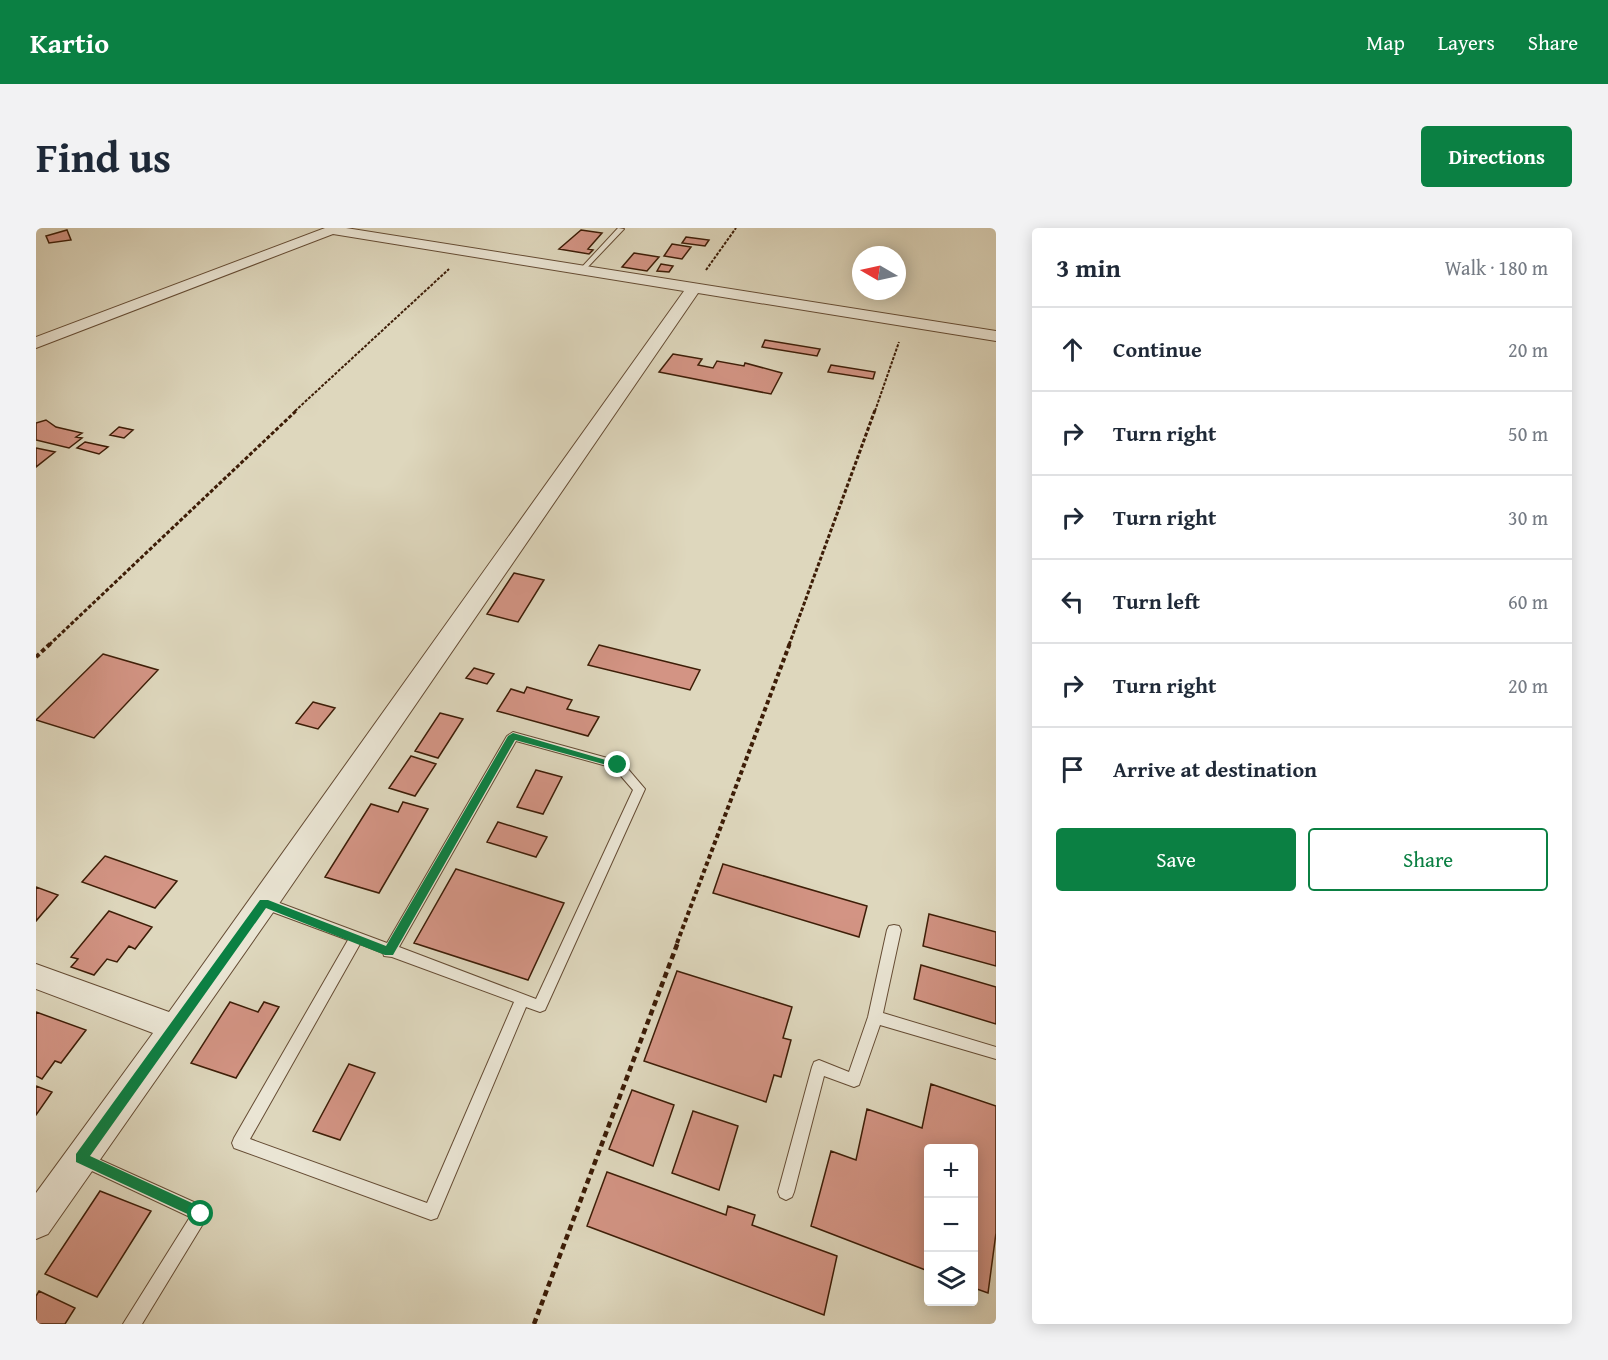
<!DOCTYPE html>
<html lang="en">
<head>
<meta charset="utf-8">
<style>
	body { margin:0; font-family:"Gentium Book Plus",serif; background:#f2f2f3; color:#1f2937 }
	.controls { position:absolute; right:18px; bottom:18px; display:grid; overflow:hidden; border-radius:6px; box-shadow:0 3px 15px #0003 }
	.controls button { width:54px; height:54px; display:grid; place-items:center; padding:0; border:0; border-bottom:2px solid #e0e1e3; background:#fff; color:#1f2937; font:30px sans-serif }
	.compass { position:absolute; left:816px; top:18px; width:54px; height:54px; border-radius:50%; background:#fff; box-shadow:0 3px 15px #0003; rotate:279deg }
	.stop { position:absolute; width:18px; height:18px; margin:-14px; border:4px solid #0b8043; border-radius:50%; background:#fff }
	.stop.end { background:#0b8043; border-color:#fff; box-shadow:0 2px 6px #0008 }
	.list { margin:0; padding:0; list-style:none }
	h2 { display:flex; justify-content:space-between; align-items:center; height:78px; margin:0; padding:0 24px; font-size:26px }
	h2 small { font-size:20px; font-weight:400; color:#747a83 }
	.list li { display:grid; grid-template-columns:39px 1fr auto; gap:18px; align-items:center; box-sizing:border-box; height:84px; padding:0 24px; border-top:2px solid #e0e1e3 }
	.list b { display:block; font-size:22px; white-space:nowrap }
	.list em { font-size:20px; font-style:normal; color:#747a83 }
	.actions { display:flex; gap:12px; padding:18px 24px }
	.actions a { flex:1; padding:14px 0; border:2px solid #0b8043; border-radius:6px; text-align:center; font-size:21px; color:#0b8043 }
	.actions .main { background:#0b8043; color:#fff }
	.icon { flex:none; width:33px; height:33px; fill:none; stroke:currentColor; stroke-width:2; stroke-linecap:round; stroke-linejoin:round }
	.map { position:relative; flex:none; width:960px; height:1096px; overflow:hidden; border-radius:6px }
	header { display:flex; align-items:center; gap:36px; box-sizing:border-box; height:84px; padding:0 30px; background:#0b8043; color:#fff }
	header strong { font-size:28px }
	nav { display:flex; gap:33px; margin-inline-start:auto; font-size:21px }
	.intro { display:flex; align-items:center; justify-content:space-between; box-sizing:border-box; height:144px; padding:0 36px }
	h1 { margin:0; font-size:42px }
	.button { padding:15px 27px; border-radius:6px; background:#0b8043; color:#fff; font-size:21px; font-weight:700 }
	main { display:flex; gap:36px; padding:0 36px }
	aside { flex:1; background:#fff; border-radius:6px; box-shadow:0 3px 15px #0003 }
	.map>svg:first-child { display:block }
	.building { fill:#d39484; stroke:#3d1d07; stroke-width:1.5 }
	.lines { fill:none; stroke-linecap:round; stroke-linejoin:round }
	.service-casing { stroke:#654c34; stroke-width:2 }
	.minor-casing { stroke:#654c34; stroke-width:2 }
	.path-far3 { stroke:#3d1d07; stroke-width:2; stroke-dasharray:3 1.5; stroke-linecap:butt }
	.path-far2 { stroke:#3d1d07; stroke-width:3; stroke-dasharray:4 2; stroke-linecap:butt }
	.path-far1 { stroke:#3d1d07; stroke-width:4; stroke-dasharray:4.5 3; stroke-linecap:butt }
	.path { stroke:#3d1d07; stroke-width:4.5; stroke-dasharray:6 4; stroke-linecap:butt }
	.service { fill:#eae5d4; fill-rule:evenodd }
	.minor { fill:#eae5d4; fill-rule:evenodd }
	.route { fill:#0b8043 }
</style>
</head>
<body>
<header>
<strong>Kartio</strong>
<nav><a>Map</a><a>Layers</a><a>Share</a></nav>
</header>
<div class="intro"><h1>Find us</h1><a class="button">Directions</a></div>
<main>
<div class="map">
<svg width="960" height="1096" viewBox="0 0 960 1096">
	<rect width="100%" height="100%" fill="#ded7bd"/>
	<filter id="stains"><feTurbulence type="fractalNoise" baseFrequency=".00333" numOctaves="4"/><feColorMatrix values="0 0 0 0 .2 0 0 0 0 .09 0 0 0 0 .02 0 0 0 .5 -.17"/></filter>
	<radialGradient id="worn" r=".72"><stop offset=".6" stop-color="#630" stop-opacity="0"/><stop offset="1" stop-color="#630" stop-opacity=".3"/></radialGradient>
	<path class="building" d="M 31,2 L 35,12 L 13,15 L 10,8 Z
		M 545,2 L 566,5 L 552,21 L 557,22 L 553,26 L 523,21 Z
		M 650,9 L 673,12 L 669,18 L 646,15 Z
		M 636,16 L 655,19 L 646,31 L 628,28 Z
		M 598,25 L 623,29 L 611,43 L 586,39 Z
		M 625,36 L 637,38 L 633,44 L 621,43 Z
		M 729,112 L 784,121 L 781,128 L 726,119 Z
		M 637,126 L 666,131 L 662,137 L 677,140 L 681,133 L 708,138 L 709,135 L 746,145 L 735,166 L 623,144 Z
		M 795,137 L 839,144 L 837,151 L 792,144 Z
		M 10,192 L 20,199 L 46,205 L 40,209 L 46,210 L 33,220 L 0,212 L 0,195 Z
		M 83,199 L 97,202 L 88,210 L 74,207 Z
		M 49,214 L 72,219 L 63,226 L 41,220 Z
		M 0,220 L 19,224 L 0,239 Z
		M 478,345 L 508,352 L 482,394 L 451,386 Z
		M 563,417 L 664,442 L 654,462 L 552,437 Z
		M 67,426 L 122,442 L 58,510 L 0,492 Z
		M 438,440 L 458,446 L 451,456 L 430,450 Z
		M 491,459 L 536,472 L 531,481 L 563,489 L 552,508 L 461,483 L 475,461 L 488,465 Z
		M 277,474 L 299,480 L 282,501 L 260,495 Z
		M 404,485 L 427,491 L 402,530 L 379,523 Z
		M 375,528 L 400,536 L 379,568 L 353,560 Z
		M 500,542 L 526,549 L 507,586 L 481,579 Z
		M 367,574 L 392,581 L 343,665 L 289,649 L 335,576 L 362,584 Z
		M 462,594 L 511,609 L 500,629 L 451,614 Z
		M 69,628 L 141,653 L 119,680 L 46,654 Z
		M 687,636 L 831,678 L 823,709 L 677,665 Z
		M 420,641 L 528,675 L 492,752 L 378,715 Z
		M 0,659 L 22,667 L 0,693 Z
		M 73,683 L 116,699 L 99,721 L 93,718 L 81,734 L 71,731 L 58,747 L 35,739 L 42,731 L 35,729 Z
		M 893,686 L 960,704 L 960,738 L 887,718 Z
		M 885,737 L 960,759 L 960,796 L 878,771 Z
		M 641,743 L 756,779 L 747,810 L 755,812 L 745,849 L 738,847 L 730,874 L 608,833 Z
		M 194,774 L 222,784 L 228,774 L 243,779 L 200,850 L 155,835 Z
		M 0,784 L 50,802 L 25,835 L 19,833 L 6,851 L 0,848 Z
		M 313,836 L 339,845 L 304,912 L 277,903 Z
		M 895,856 L 960,878 L 960,1005 L 952,1065 L 938,1060 L 938,920 L 892,920 L 892,1043 L 775,998 L 795,923 L 820,932 L 831,881 L 886,900 Z
		M 0,858 L 16,864 L 0,887 Z
		M 596,862 L 638,877 L 617,938 L 573,921 Z
		M 657,883 L 702,898 L 683,962 L 636,945 Z
		M 571,944 L 690,987 L 692,978 L 719,987 L 716,997 L 801,1028 L 788,1087 L 551,998 Z
		M 64,963 L 115,983 L 61,1069 L 9,1046 Z
		M 3,1063 L 39,1080 L 29,1096 L 0,1096 L 0,1068 Z"/>
	<g class="lines">
		<g class="service-casing">
			<path id="service" d="M 582,0 L 588,1 L 549,42 L 545,42 L 545,40 Z
				M 477,504 L 586,534 L 609,561 L 509,782 L 504,784 L 490,779 L 401,990 L 395,992 L 198,920 L 196,915 L 198,910 L 312,712 L 223,679 L 221,675 L 223,671 L 228,670 L 233,671 L 351,715 L 471,508 ZM 480,513 L 578,540 L 597,562 L 500,771 L 363,719 ZM 324,716 L 347,725 L 348,728 L 356,729 L 478,774 L 391,975 L 214,911 Z
				M 858,697 L 863,698 L 865,702 L 847,785 L 960,819 L 960,831 L 844,797 L 823,857 L 818,859 L 788,848 L 758,964 L 756,969 L 750,972 L 744,969 L 742,964 L 776,839 L 778,834 L 783,832 L 813,844 L 832,789 L 851,702 L 853,698 Z
				M 47,924 L 171,980 L 173,986 L 106,1096 L 87,1096 L 154,989 L 41,936 L 39,931 L 41,926 Z"/>
		</g>
		<g class="minor-casing">
			<path id="minor" d="M 289,0 L 310,0 L 960,103 L 960,113 L 662,65 L 238,683 L 12,1006 L 0,1011 L 0,965 L 117,805 L 0,761 L 0,736 L 133,784 L 648,63 L 297,6 L 0,120 L 0,109 Z"/>
		</g>
		<path class="path-far3" d="M 670,42 L 700,0
			M 259,183 L 413,41
			M 839,183 L 863,114"/>
		<path class="path-far2" d="M 13,417 L 261,182
			M 753,417 L 839,182"/>
		<path class="path-far1" d="M 0,429 L 15,415
			M 641,715 L 754,415"/>
		<path class="path" d="M 498,1096 L 642,714"/>
		<use href="#service" class="service"/>
		<use href="#minor" class="minor"/>
	</g>
	<path class="route" d="M 477,505 L 587,537 L 582,540 L 479,512 L 357,727 L 349,727 L 230,680 L 54,928 L 169,981 L 169,990 L 160,990 L 40,934 L 40,926 L 224,672 L 232,672 L 350,718 L 472,508 Z"/>
	<rect width="100%" height="100%" filter="url(#stains)"/>
	<rect width="100%" height="100%" fill="url(#worn)"/>
</svg>
<div class="controls">
<button>+</button>
<button>−</button>
<button><svg class="icon" aria-label="layers" viewBox="0 0 24 24"><path d="M12 4l9 5-9 5-9-5zM3 14l9 5 9-5"/></svg></button>
</div>
<svg class="compass" viewBox="-18 -18 36 36"><path d="M0-13l5 13h-10z" fill="#e53935"/><path d="M0 13l5-13h-10z" fill="#747a83"/></svg>
<div class="stop" style="left:165px;top:986px"></div>
<div class="stop end" style="left:582px;top:537px"></div>
</div>
<aside>
<h2>3 min<small>Walk · 180 m</small></h2>
<ul class="list">
<li><svg class="icon" aria-label="ahead" viewBox="0 0 24 24"><path d="M12 20V5M6 11l6-6 6 6"/></svg><div><b>Continue</b></div><em>20 m</em></li>
<li><svg class="icon" aria-label="right" viewBox="0 0 24 24"><path d="M7 20v-9h11M14 6l5 5-5 5"/></svg><div><b>Turn right</b></div><em>50 m</em></li>
<li><svg class="icon" aria-label="right" viewBox="0 0 24 24"><path d="M7 20v-9h11M14 6l5 5-5 5"/></svg><div><b>Turn right</b></div><em>30 m</em></li>
<li><svg class="icon" aria-label="left" viewBox="0 0 24 24"><path d="M17 20v-9H6M10 6l-5 5 5 5"/></svg><div><b>Turn left</b></div><em>60 m</em></li>
<li><svg class="icon" aria-label="right" viewBox="0 0 24 24"><path d="M7 20v-9h11M14 6l5 5-5 5"/></svg><div><b>Turn right</b></div><em>20 m</em></li>
<li><svg class="icon" aria-label="arrive" viewBox="0 0 24 24"><path d="M6 21V4h12l-3 4 3 4H6"/></svg><div><b>Arrive at destination</b></div></li>
</ul>
<div class="actions"><a class="main">Save</a><a>Share</a></div>
</aside>
</main>
</body>
</html>
